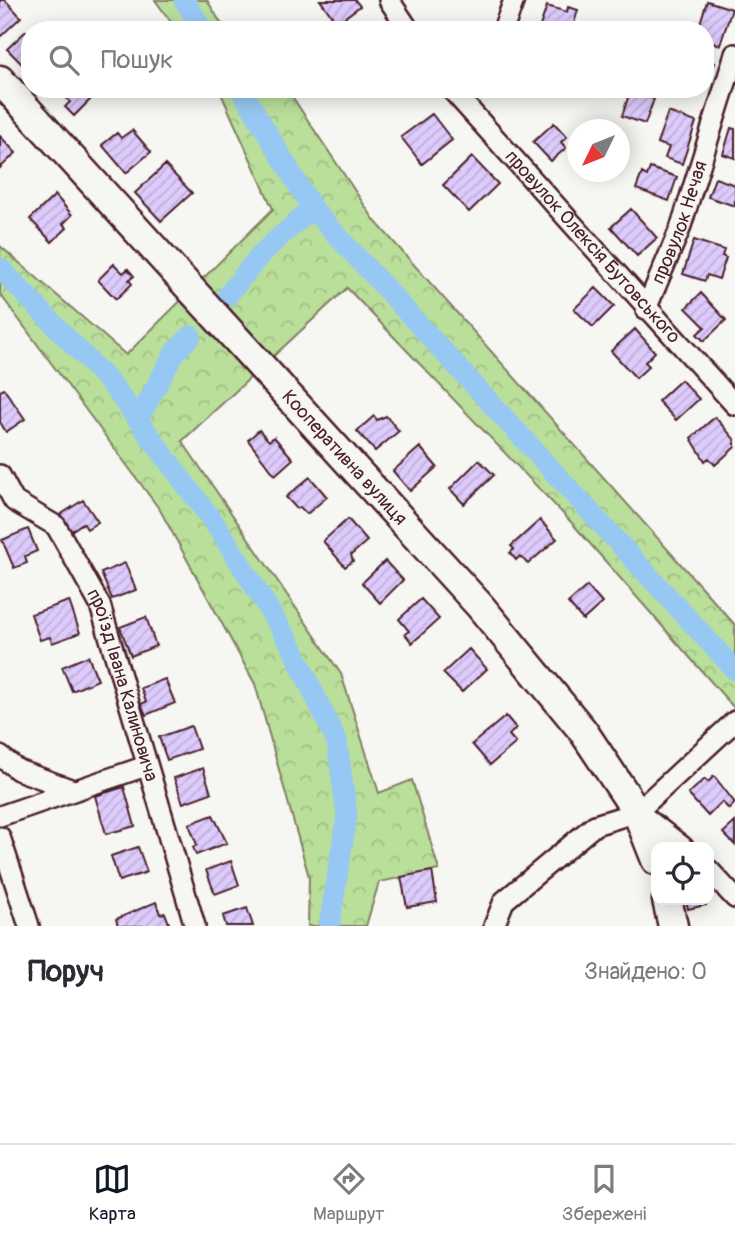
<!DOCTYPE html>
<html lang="uk">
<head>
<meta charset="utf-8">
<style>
	body { margin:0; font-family:Pangolin,sans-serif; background:#f7f7f7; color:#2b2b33 }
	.controls { position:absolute; right:21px; bottom:21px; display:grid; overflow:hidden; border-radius:14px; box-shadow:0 4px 18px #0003 }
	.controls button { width:63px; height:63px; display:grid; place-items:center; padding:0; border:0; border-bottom:2px solid #e1e1e2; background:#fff; color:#2b2b33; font:35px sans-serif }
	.compass { position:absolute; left:567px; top:119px; width:63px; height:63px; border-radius:50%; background:#fff; box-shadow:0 4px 18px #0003; rotate:227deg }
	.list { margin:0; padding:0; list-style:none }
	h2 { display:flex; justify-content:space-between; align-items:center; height:91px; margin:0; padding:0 28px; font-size:30px }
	h2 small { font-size:23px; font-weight:400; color:#7c7c81 }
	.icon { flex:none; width:38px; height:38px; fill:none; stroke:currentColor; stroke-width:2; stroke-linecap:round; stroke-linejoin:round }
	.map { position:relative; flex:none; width:735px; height:926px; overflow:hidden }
	.search { position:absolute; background:#fff; box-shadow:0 4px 18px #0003; left:21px; right:21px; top:21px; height:77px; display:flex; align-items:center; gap:18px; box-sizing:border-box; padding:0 24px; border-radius:28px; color:#7c7c81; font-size:26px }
	.sheet { height:217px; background:#fff }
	nav { display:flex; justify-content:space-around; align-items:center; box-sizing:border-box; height:98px; border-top:2px solid #e1e1e2; background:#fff; font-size:19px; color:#7c7c81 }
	nav a { display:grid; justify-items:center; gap:4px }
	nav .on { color:#111827 }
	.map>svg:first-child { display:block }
	.forest { fill:url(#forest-crowns); stroke:#827f62; stroke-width:2 }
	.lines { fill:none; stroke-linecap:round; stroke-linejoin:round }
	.canal { stroke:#97c8f3; stroke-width:21 }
	.building { fill:url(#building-hatch); stroke:#4a1f2b; stroke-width:2 }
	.street-casing { stroke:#4a1f2b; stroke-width:24 }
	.secondary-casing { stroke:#4a1f2b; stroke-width:33 }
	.street { stroke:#f6f6f2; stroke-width:19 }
	.secondary { stroke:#f6f6f2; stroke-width:28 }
	.labels { text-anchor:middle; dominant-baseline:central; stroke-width:5; stroke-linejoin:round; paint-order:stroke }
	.street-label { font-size:19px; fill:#4a1f2b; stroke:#f6f6f2 }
</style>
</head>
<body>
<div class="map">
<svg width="735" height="926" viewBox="0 0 735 926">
	<defs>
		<pattern id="forest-crowns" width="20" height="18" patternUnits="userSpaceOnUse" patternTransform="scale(1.75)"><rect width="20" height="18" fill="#b9df9a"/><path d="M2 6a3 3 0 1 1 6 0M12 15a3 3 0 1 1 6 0" fill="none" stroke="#a1bf85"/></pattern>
		<pattern id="building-hatch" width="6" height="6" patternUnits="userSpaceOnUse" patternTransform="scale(1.75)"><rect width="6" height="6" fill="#ddcbfc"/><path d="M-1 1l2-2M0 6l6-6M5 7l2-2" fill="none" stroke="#bfaed8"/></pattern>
	</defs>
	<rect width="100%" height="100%" fill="#f6f6f2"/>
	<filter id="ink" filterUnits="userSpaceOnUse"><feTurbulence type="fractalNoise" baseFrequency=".0143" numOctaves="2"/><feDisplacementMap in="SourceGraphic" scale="14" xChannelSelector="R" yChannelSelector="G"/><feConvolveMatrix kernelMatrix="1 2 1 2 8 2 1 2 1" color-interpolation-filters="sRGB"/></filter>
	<g filter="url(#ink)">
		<path class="forest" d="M 155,0 L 207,0 L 225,30 L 177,30 Z
			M 219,89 L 287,89 L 375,221 L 735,625 L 735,709 L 571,522 L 347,288 L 182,441 L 341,674 L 379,793 L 412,780 L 439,870 L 379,882 L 366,926 L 308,926 L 309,877 L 255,684 L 160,510 L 0,294 L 0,246 L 126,355 L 273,209 Z"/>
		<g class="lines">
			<path class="canal" d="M 184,0 L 203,30
				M 241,89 L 312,208 L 735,670
				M 0,268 L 112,385 L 220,531 L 291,645 L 337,742 L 347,816 L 329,926
				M 228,295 L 261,254 L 312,208
				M 138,420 L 175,352 L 191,336"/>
		</g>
		<path class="building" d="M 0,0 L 5,0 L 21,17 L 0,37 Z
			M 320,0 L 355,0 L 360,6 L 337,23 Z
			M 707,1 L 732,9 L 720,45 L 705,40 L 705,30 L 698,30 Z
			M 547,6 L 567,12 L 568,7 L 578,10 L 572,30 L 539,29 Z
			M 26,31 L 30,34 L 30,72 L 7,49 Z
			M 705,60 L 715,63 L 705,88 Z
			M 59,89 L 101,89 L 74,116 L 65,107 L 70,102 Z
			M 630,92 L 654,99 L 645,124 L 622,116 Z
			M 668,112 L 696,122 L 682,164 L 665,158 L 669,147 L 657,143 Z
			M 432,114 L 452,140 L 422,164 L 401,137 Z
			M 554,123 L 567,137 L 561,142 L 566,148 L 551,161 L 533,142 Z
			M 731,128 L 735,129 L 735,158 L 723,154 Z
			M 132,130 L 151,152 L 126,173 L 102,145 L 117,133 L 121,138 Z
			M 0,136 L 16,153 L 0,168 Z
			M 472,157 L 498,184 L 469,212 L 443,185 Z
			M 165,165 L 192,193 L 161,221 L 135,193 Z
			M 650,168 L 677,177 L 669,201 L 636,189 L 642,173 L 647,176 Z
			M 715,178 L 735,185 L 735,206 L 708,197 Z
			M 55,195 L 72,215 L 63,224 L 67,228 L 52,242 L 30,219 Z
			M 631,209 L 657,238 L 637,256 L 611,227 Z
			M 694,240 L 724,250 L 722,256 L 726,258 L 719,279 L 707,275 L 705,281 L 683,274 Z
			M 114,264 L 123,273 L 128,269 L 134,276 L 129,280 L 132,284 L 116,299 L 98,280 Z
			M 596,288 L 614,306 L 593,327 L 574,309 Z
			M 701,293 L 726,320 L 704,341 L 697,334 L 705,327 L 686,308 Z
			M 635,329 L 655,352 L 645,362 L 649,366 L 636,378 L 611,351 Z
			M 681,380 L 699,399 L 676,420 L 658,401 Z
			M 4,389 L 25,419 L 6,432 L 0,422 L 0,391 Z
			M 374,416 L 377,420 L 386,416 L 399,431 L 375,451 L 357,431 Z
			M 715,417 L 735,440 L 735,447 L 715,465 L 709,458 L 705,461 L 691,438 Z
			M 259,430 L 269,441 L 274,437 L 293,459 L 275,475 L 248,440 Z
			M 420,447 L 437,467 L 410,491 L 393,471 Z
			M 479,460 L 494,475 L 464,504 L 450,489 Z
			M 310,477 L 327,497 L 307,514 L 300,507 L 297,509 L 286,497 Z
			M 83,500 L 98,522 L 87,529 L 83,523 L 71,531 L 60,515 Z
			M 348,519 L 367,541 L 351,555 L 353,561 L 345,567 L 323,541 Z
			M 540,520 L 557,539 L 528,564 L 520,556 L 516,560 L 510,553 L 514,549 L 511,546 Z
			M 28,529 L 37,551 L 25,556 L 27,563 L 14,568 L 2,540 Z
			M 385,561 L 403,580 L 380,603 L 362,583 Z
			M 125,563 L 136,590 L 112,599 L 101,573 Z
			M 587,586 L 602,603 L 583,620 L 568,603 Z
			M 421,599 L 439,619 L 412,643 L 405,634 L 409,631 L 399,619 Z
			M 69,601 L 80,633 L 52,643 L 50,637 L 40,640 L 31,614 Z
			M 146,617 L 156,646 L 131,656 L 120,627 Z
			M 469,649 L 487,669 L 462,692 L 443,673 Z
			M 88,656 L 98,680 L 72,691 L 62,667 Z
			M 165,679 L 175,703 L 146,715 L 141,704 L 146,702 L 141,688 Z
			M 506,716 L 516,728 L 509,735 L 516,743 L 490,765 L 472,744 Z
			M 191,726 L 199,749 L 167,760 L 159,737 Z
			M 203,768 L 211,793 L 183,803 L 174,778 Z
			M 714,776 L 735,803 L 729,809 L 722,802 L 708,816 L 688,794 L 705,779 L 708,782 Z
			M 124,787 L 135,826 L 106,834 L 95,796 Z
			M 213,815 L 227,843 L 196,855 L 193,847 L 197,845 L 189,824 Z
			M 735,822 L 735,845 L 723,833 Z
			M 138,847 L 147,872 L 119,881 L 111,856 Z
			M 231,861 L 239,885 L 215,894 L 206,870 Z
			M 432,871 L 437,902 L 407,907 L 401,877 Z
			M 686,900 L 705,900 L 706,905 L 688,909 Z
			M 156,902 L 160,914 L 165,913 L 170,926 L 118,926 L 116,919 Z
			M 247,908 L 253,926 L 226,926 L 223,916 Z"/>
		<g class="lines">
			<g class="street-casing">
				<g id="street">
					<path d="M 389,0 L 409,30"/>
					<path d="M 503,30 L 514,0"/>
					<path id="s1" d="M 451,89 L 735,405"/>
					<path id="s2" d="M 646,309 L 680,229 L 735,54"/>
					<path id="s3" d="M 0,475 L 14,501 L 56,526 L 100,605 L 195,926"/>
					<path d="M 0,756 L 18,770 L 73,790"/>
					<path d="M 638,812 L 683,847"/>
					<path d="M 0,816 L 146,766"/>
					<path d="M 0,837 L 29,926"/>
					<path d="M 709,870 L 735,898"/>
					<path d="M 494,926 L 504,901 L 595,825 L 637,812 L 735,721"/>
				</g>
			</g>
			<g class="secondary-casing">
				<g id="secondary">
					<path id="s4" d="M 0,80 L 480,606 L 583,731 L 637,812 L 656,860"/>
					<path d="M 667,900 L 673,926"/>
				</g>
			</g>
			<use href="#street" class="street"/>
			<use href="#secondary" class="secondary"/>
		</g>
	</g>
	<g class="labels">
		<g class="street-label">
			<text stroke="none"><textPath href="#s2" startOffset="93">провулок Нечая</textPath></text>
			<text stroke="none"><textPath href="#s1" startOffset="212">провулок Олексія Бутовського</textPath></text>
			<text stroke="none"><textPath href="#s4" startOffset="511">Кооперативна вулиця</textPath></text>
			<text stroke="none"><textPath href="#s3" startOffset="252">проїзд Івана Калиновича</textPath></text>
		</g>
	</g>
</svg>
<div class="controls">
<button><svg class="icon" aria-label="locate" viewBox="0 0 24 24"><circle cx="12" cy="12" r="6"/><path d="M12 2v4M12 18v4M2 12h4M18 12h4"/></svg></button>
</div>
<svg class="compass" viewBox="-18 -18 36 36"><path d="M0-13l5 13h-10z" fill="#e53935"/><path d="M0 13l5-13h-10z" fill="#7c7c81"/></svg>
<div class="search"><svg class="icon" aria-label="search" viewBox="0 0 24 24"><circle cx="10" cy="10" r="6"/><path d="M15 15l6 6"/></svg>Пошук</div>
</div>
<section class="sheet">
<h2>Поруч<small>Знайдено: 0</small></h2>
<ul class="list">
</ul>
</section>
<nav>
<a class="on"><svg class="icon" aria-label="map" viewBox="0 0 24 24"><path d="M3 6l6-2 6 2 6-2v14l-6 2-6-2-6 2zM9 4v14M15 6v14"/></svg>Карта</a>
<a><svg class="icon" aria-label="directions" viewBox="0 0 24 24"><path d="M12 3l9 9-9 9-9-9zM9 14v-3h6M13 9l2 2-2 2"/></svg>Маршрут</a>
<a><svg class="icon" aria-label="saved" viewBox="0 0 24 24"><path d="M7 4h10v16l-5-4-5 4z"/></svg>Збережені</a>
</nav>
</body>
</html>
